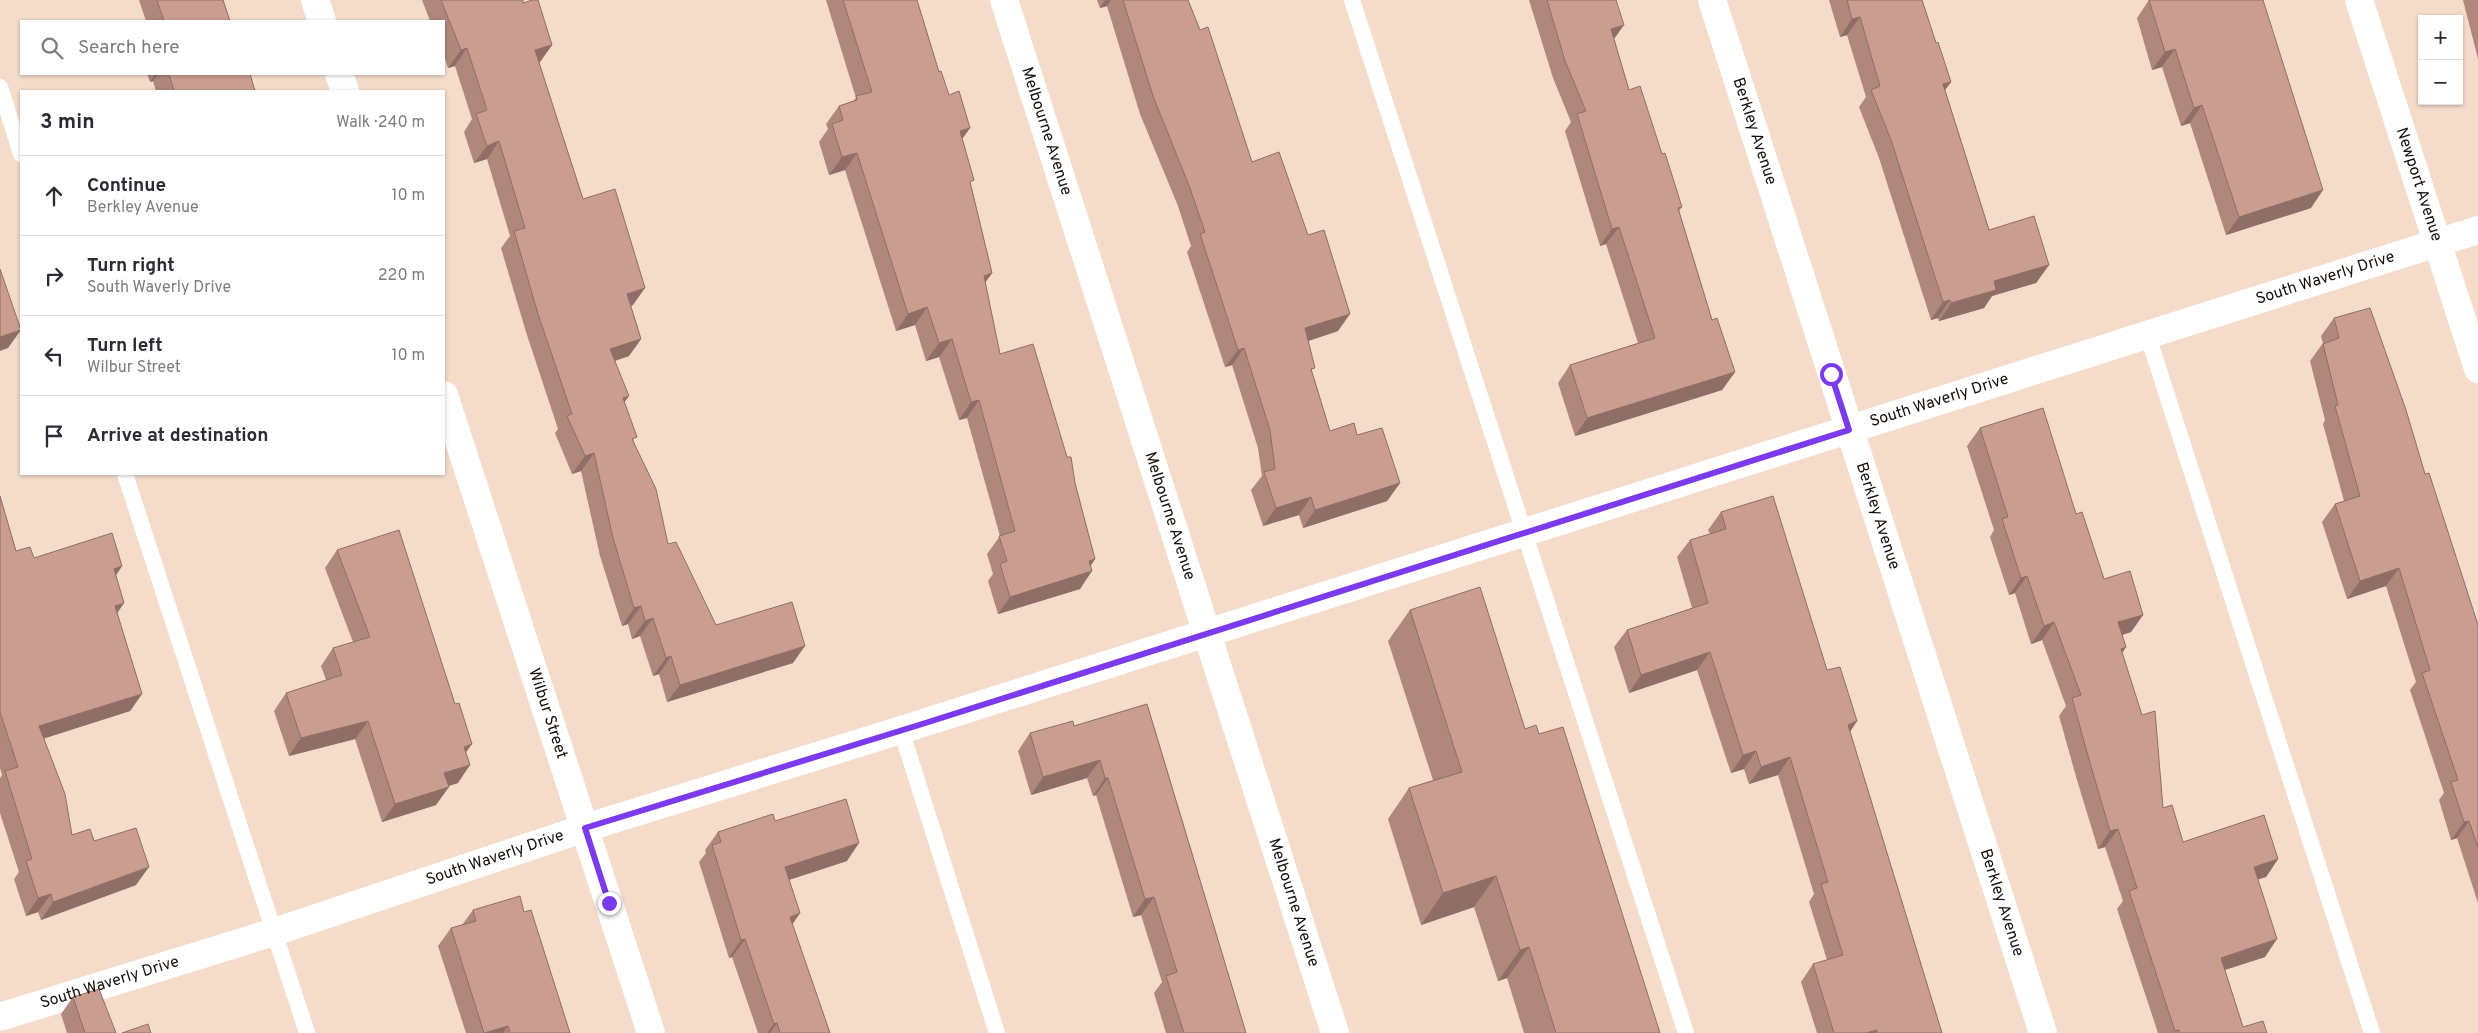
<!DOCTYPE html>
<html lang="en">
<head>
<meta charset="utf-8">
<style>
	body { margin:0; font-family:Overpass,sans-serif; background:#f7f7f7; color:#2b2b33 }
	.controls { position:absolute; right:15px; top:15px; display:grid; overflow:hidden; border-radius:0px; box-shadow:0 1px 4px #0004 }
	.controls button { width:45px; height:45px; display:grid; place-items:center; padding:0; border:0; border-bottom:1px solid #e1e1e2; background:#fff; color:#2b2b33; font:25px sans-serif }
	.stop { position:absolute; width:15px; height:15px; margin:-11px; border:4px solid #7c3aed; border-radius:50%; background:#fff }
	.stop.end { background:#7c3aed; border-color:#fff; box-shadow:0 1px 5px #0008 }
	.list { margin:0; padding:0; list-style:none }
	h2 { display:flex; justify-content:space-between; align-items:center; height:65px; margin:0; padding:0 20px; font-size:21px }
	h2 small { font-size:16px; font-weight:400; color:#7c7c81 }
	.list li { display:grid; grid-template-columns:32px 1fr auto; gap:15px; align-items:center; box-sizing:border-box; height:80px; padding:0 20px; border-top:1px solid #e1e1e2 }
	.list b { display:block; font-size:19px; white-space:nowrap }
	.list p { margin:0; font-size:16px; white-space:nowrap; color:#7c7c81 }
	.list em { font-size:16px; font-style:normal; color:#7c7c81 }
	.icon { flex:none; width:28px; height:28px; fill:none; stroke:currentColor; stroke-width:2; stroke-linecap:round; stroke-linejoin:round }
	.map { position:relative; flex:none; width:2478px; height:1033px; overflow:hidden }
	.search { position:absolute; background:#fff; box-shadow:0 1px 4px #0004; left:20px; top:20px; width:425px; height:55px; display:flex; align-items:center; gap:12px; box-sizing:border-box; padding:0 18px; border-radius:0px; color:#7c7c81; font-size:19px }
	.panel { position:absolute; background:#fff; box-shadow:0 1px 4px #0004; left:20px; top:90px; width:425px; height:385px; border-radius:0px }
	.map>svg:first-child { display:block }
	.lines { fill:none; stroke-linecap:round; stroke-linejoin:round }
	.lane { stroke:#fff; stroke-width:16 }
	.street { stroke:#fff; stroke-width:28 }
	.wall { fill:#af877d }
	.shaded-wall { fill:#8e6e66 }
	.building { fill:#cb9d91; stroke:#8e6e66 }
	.route { stroke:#7c3aed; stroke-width:6 }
	.labels { text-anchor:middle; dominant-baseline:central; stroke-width:4; stroke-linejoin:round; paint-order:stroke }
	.street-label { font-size:16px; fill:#150d07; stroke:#feeadb }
</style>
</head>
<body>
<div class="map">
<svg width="2478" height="1033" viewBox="0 0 2478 1033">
	<rect width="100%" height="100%" fill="#f4dbca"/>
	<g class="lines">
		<path class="lane" d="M 1352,0 L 1686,1033
			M 0,87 L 21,154
			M 2147,333 L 2372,1033
			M 125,474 L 307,1033
			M 901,730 L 997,1033"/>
		<g class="street">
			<path d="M 315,0 L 322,21"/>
			<path id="s1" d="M 1004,0 L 1335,1033"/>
			<path id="s2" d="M 1712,0 L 2043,1033"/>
			<path id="s3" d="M 2359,0 L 2478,369"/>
			<path d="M 339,74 L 345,91"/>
			<path id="s4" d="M 444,395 L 651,1033"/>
			<path id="s5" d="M 0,1017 L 274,932 L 585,828 L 901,730 L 2478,230"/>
		</g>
	</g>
	<path class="wall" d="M 139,0 L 223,0 L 230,21 L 146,21 Z
		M 422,0 L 523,0 L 523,3 L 552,45 L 539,63 L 583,199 L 633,305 L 631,306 L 641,339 L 629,356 L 615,361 L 634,442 L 668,544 L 716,625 L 793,663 L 667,702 L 659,674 L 653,676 L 640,636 L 632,639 L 628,624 L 622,626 L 600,556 L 581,471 L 572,474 L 555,433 L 558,429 L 526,332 L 501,248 L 510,236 L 487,159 L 474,163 L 464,132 L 472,119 L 455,66 L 448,68 L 444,56 L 444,21 L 430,21 Z
		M 826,0 L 917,0 L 939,72 L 949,95 L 970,128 L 962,139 L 971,185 L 992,273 L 985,283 L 1000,354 L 1075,483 L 1095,559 L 1090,566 L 1080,589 L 998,614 L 988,581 L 993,574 L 987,554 L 1000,536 L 967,418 L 959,420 L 939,357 L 926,361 L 915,325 L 896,331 L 845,170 L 829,175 L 819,142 L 828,129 L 826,124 L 839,106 L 853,101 L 856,98 Z
		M 1097,0 L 1188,0 L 1252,162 L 1338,331 L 1308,341 L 1312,372 L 1330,431 L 1357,435 L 1400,483 L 1387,501 L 1303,528 L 1299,515 L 1263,526 L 1251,490 L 1262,476 L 1258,448 L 1232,365 L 1225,367 L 1187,252 L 1191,246 L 1178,206 L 1140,114 L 1107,6 L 1100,8 Z
		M 1529,0 L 1616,0 L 1614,39 L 1629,90 L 1662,154 L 1682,207 L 1679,211 L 1712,320 L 1735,372 L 1722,390 L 1575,436 L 1558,383 L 1570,365 L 1638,343 L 1606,244 L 1600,246 L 1565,131 L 1571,122 L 1553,78 Z
		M 1829,0 L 1922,0 L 1936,43 L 1951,82 L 1945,90 L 1989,230 L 2049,265 L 2036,283 L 1992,296 L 1984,308 L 1939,321 L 1938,318 L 1931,320 L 1879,158 L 1859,107 L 1866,97 L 1847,35 L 1840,37 Z
		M 2149,0 L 2311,208 L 2226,235 L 2190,123 L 2181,126 L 2162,67 L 2152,70 L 2137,18 Z
		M 2463,0 L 2478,0 L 2478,59 Z
		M 147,74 L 250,74 L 255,91 L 156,91 L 153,81 L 150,82 Z
		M 2334,318 L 2425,474 L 2478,625 L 2478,903 L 2457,838 L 2451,840 L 2439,800 L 2444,793 L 2410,690 L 2416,682 L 2386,586 L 2347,599 L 2322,522 L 2335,504 L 2344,501 L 2323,424 L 2325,420 L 2310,361 L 2323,343 L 2321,336 Z
		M 1980,428 L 2076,514 L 2104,579 L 2143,615 L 2131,632 L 2122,635 L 2126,647 L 2122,653 L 2163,808 L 2183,842 L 2278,859 L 2266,877 L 2258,879 L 2265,957 L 2225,970 L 2243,1027 L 2267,1033 L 2158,1033 L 2117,909 L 2123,901 L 2105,847 L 2098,849 L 2077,780 L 2059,716 L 2066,706 L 2042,640 L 2031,644 L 2015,593 L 2009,595 L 1990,537 L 1994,530 L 1967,446 Z
		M 0,496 L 16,551 L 34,558 L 122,566 L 116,575 L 117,613 L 142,694 L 130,711 L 44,738 L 72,835 L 94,841 L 136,885 L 41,920 L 38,912 L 26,916 L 14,879 L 19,872 L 0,813 L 0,778 L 2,775 L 0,768 Z
		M 1721,512 L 1827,670 L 1857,721 L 1850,732 L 1942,1033 L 1817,1033 L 1801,982 L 1813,964 L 1827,960 L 1809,902 L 1814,894 L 1778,775 L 1749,784 L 1744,769 L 1731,773 L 1697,670 L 1629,693 L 1614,647 L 1627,630 L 1692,608 L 1677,557 L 1690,540 L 1710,534 L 1708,530 Z
		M 337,550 L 466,753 L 458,783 L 448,786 L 436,805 L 382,822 L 355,739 L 289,756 L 274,711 L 286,693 L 326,680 L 321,666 L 333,648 L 353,642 L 325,568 Z
		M 1410,610 L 1525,729 L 1539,734 L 1660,1033 L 1524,1033 L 1507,978 L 1498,981 L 1474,907 L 1421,925 L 1388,819 L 1409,788 L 1433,780 L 1388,641 Z
		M 1147,704 L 1246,1033 L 1166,1033 L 1154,993 L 1162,982 L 1141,915 L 1133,917 L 1096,795 L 1093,796 L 1087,778 L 1031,795 L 1018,751 L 1030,733 L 1074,726 Z
		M 775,821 L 847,861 L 789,880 L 800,913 L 792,924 L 830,1033 L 758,1033 L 732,957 L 729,958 L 699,862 L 706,853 L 705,850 L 718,832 Z
		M 473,910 L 524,912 L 570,1033 L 466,1033 L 438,946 L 451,928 L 462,925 Z
		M 73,997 L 116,1033 L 67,1033 L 61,1014 Z"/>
	<path class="shaded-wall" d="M 1105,0 L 1111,0 L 1107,6 L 1100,8 Z
		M 1860,17 L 1847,35 L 1840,37 L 1852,19 Z
		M 1624,25 L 1612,42 L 1611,29 Z
		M 552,45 L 540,62 L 523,67 L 535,50 Z
		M 467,48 L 455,66 L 448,68 L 461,50 Z
		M 2175,49 L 2162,67 L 2152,70 L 2165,52 Z
		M 156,74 L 158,74 L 153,81 L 150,82 Z
		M 1951,82 L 1938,99 L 1943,84 Z
		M 2202,105 L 2190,123 L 2181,126 L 2194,108 Z
		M 970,128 L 957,146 L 960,131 Z
		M 499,141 L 487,159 L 474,163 L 487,146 Z
		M 857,153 L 845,170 L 829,175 L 842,157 Z
		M 2323,190 L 2311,208 L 2226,235 L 2239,217 Z
		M 1619,227 L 1606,244 L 1600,246 L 1612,229 Z
		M 2049,265 L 2036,283 L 1992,296 L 1984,308 L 1939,321 L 1951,303 L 1994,281 Z
		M 992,273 L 979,291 L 984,276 Z
		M 645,288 L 633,305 L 614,312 L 627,294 Z
		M 1950,300 L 1938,318 L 1931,320 L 1943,302 Z
		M 927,307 L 915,325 L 896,331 L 908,314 Z
		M 1350,314 L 1338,331 L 1293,346 L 1305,328 Z
		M 21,330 L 8,348 L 0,351 L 0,337 Z
		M 641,339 L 629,356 L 597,366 L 610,349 Z
		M 952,339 L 939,357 L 926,361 L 939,343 Z
		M 1244,348 L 1232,365 L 1225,367 L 1238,350 Z
		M 1735,372 L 1722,390 L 1575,436 L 1587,418 Z
		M 629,396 L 617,413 L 623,398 Z
		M 979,400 L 967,418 L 959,420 L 971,402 Z
		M 594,453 L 581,471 L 572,474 L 585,456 Z
		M 1400,483 L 1387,501 L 1303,528 L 1315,510 Z
		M 1311,497 L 1299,515 L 1263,526 L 1276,508 Z
		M 1095,559 L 1086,573 L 1092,571 L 1080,589 L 998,614 L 1010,597 L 1089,561 Z
		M 122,566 L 110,584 L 114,569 Z
		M 2399,568 L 2386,586 L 2347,599 L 2360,581 Z
		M 2027,576 L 2015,593 L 2009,595 L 2021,578 Z
		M 124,603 L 112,621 L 115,606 Z
		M 641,606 L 628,624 L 622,626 L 634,608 Z
		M 2143,615 L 2131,632 L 2106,640 L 2118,622 Z
		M 653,618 L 640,636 L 632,639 L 645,621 Z
		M 2054,622 L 2042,640 L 2031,644 L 2044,626 Z
		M 805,646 L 793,663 L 667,702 L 680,685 Z
		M 2126,647 L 2114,665 L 2121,649 Z
		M 1710,652 L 1697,670 L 1629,693 L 1641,675 Z
		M 671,656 L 659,674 L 653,676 L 666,658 Z
		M 142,694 L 130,711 L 27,744 L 39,726 Z
		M 368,721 L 355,739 L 289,756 L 301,738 Z
		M 1857,721 L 1845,739 L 1848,725 Z
		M 472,744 L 459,762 L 464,747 Z
		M 1756,751 L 1744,769 L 1731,773 L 1743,755 Z
		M 1790,757 L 1778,775 L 1749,784 L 1761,767 Z
		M 1100,760 L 1087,778 L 1031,795 L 1043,777 Z
		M 470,765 L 458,783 L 432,791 L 444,773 Z
		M 1105,778 L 1108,778 L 1096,795 L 1093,796 Z
		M 449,787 L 436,805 L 382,822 L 395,804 Z
		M 2469,821 L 2457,838 L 2451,840 L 2464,822 Z
		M 2118,829 L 2105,847 L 2098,849 L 2110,831 Z
		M 859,843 L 847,861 L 773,885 L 785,867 Z
		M 2278,859 L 2266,877 L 2241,885 L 2254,867 Z
		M 149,867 L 136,885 L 41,920 L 53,902 Z
		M 1496,876 L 1474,907 L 1421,925 L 1443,893 Z
		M 51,894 L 38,912 L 26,916 L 38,898 Z
		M 1154,897 L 1141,915 L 1133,917 L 1145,899 Z
		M 800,913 L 788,931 L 790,917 Z
		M 745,939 L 732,957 L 729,958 L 741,940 Z
		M 2277,939 L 2265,957 L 2208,975 L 2221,958 Z
		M 1529,947 L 1507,978 L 1498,981 L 1520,950 Z
		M 777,1023 L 770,1033 L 767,1033 L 774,1024 Z
		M 508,1026 L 503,1033 L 486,1033 Z
		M 1877,1030 L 1875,1033 L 1866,1033 Z"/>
	<path class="building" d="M 157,0 L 223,0 L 230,21 L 163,21 L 164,21 Z
		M 441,0 L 523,0 L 523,3 L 532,0 L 538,0 L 552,45 L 535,50 L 583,199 L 615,189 L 645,288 L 627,294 L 641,339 L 610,349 L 629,396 L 623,398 L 637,437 L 632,439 L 656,489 L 668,544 L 676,542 L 716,625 L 792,602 L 805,646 L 680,685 L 671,656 L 666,658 L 653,618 L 645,621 L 641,606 L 634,608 L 613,538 L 594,453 L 585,456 L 567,416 L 572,414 L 538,314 L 514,231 L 525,228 L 499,141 L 487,146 L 476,114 L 487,110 L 467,48 L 461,50 Z
		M 843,0 L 917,0 L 939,72 L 941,71 L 949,95 L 959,91 L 970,128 L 960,131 L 974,180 L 970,182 L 992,273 L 984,276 L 1000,354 L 1033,344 L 1067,457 L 1071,457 L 1075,483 L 1095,559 L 1089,561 L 1092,571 L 1010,597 L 1000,564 L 1007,561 L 999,536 L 1015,531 L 979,400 L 971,402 L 952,339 L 939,343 L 927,307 L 908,314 L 857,153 L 842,157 L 832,124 L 843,120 L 839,106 L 857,100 L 856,96 L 872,92 Z
		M 1123,0 L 1188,0 L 1200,30 L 1208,27 L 1252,162 L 1279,152 L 1308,235 L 1324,230 L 1350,314 L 1305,328 L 1315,368 L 1311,369 L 1330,431 L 1354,423 L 1357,435 L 1382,428 L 1400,483 L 1315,510 L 1311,497 L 1276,508 L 1264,472 L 1275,469 L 1270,430 L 1244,348 L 1238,350 L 1200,234 L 1205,232 L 1190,188 L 1153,96 Z
		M 1547,0 L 1616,0 L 1624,25 L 1611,29 L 1629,90 L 1640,86 L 1662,154 L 1665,153 L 1682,207 L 1678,208 L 1712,320 L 1717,318 L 1735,372 L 1587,418 L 1570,365 L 1655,338 L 1619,227 L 1612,229 L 1577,114 L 1586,111 L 1565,61 Z
		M 1847,0 L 1922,0 L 1936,43 L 1938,42 L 1951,82 L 1943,84 L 1989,230 L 2034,216 L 2049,265 L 1994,281 L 1996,290 L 1951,303 L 1950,300 L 1943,302 L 1891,140 L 1871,90 L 1880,86 L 1860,17 L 1852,19 Z
		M 2149,0 L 2263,0 L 2323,190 L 2239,217 L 2202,105 L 2194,108 L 2175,49 L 2165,52 Z
		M 169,74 L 250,74 L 255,91 L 174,91 Z
		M 0,269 L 21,330 L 0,337 Z
		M 2370,308 L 2406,410 L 2425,474 L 2429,473 L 2478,625 L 2478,848 L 2469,821 L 2464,822 L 2451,782 L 2458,780 L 2422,673 L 2430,670 L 2399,568 L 2360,581 L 2335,504 L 2360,496 L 2335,406 L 2338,405 L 2323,344 L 2339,338 L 2334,318 Z
		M 2043,408 L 2076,514 L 2082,512 L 2104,579 L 2130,571 L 2143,615 L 2118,622 L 2126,647 L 2121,649 L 2142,715 L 2155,711 L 2163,808 L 2172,805 L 2183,842 L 2264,815 L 2278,859 L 2254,867 L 2277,939 L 2221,958 L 2243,1027 L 2263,1021 L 2267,1033 L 2180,1033 L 2179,1030 L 2175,1031 L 2129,891 L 2137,888 L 2118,829 L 2110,831 L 2090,763 L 2072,698 L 2081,695 L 2054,622 L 2044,626 L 2027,576 L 2021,578 L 2002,519 L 2008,517 L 1980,428 Z
		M 0,496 L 16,551 L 30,547 L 34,558 L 112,533 L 122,566 L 114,569 L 124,603 L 115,606 L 142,694 L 39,726 L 65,794 L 72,835 L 90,829 L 94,841 L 136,828 L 149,867 L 53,902 L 51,894 L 38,898 L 26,861 L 32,859 L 5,771 L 18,767 L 0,712 Z
		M 1773,496 L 1827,670 L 1840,667 L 1857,721 L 1848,725 L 1942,1033 L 1878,1033 L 1877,1030 L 1866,1033 L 1834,1033 L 1813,964 L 1843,955 L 1821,884 L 1828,882 L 1790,757 L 1761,767 L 1756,751 L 1743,755 L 1710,652 L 1641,675 L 1627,630 L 1708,603 L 1690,540 L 1726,529 L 1721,512 Z
		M 399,530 L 455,704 L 459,703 L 472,744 L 464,747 L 470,765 L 444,773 L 449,787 L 395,804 L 368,721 L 301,738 L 286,693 L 342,675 L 333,648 L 370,637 L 337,550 Z
		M 1480,587 L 1525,729 L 1536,725 L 1539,734 L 1563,727 L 1660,1033 L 1556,1033 L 1529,947 L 1520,950 L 1496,876 L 1443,893 L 1409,788 L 1462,772 L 1410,610 Z
		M 1147,704 L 1246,1033 L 1184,1033 L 1166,976 L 1177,972 L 1154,897 L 1145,899 L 1108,778 L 1105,778 L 1100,760 L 1043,777 L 1030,733 L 1073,721 L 1074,726 Z
		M 846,799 L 859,843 L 785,867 L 800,913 L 790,917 L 830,1033 L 780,1033 L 777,1023 L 774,1024 L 745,939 L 741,940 L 712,845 L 721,842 L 718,832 L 773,814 L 775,821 Z
		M 520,896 L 524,912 L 531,910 L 570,1033 L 510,1033 L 508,1026 L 484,1033 L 451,928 L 476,921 L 473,910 Z
		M 99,989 L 116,1033 L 85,1033 L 73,997 Z
		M 148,1024 L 151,1033 L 122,1033 Z"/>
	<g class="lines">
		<path class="route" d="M 609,903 L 585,828 L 919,725 L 1849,430 L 1831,374"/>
	</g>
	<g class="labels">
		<g class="street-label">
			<text stroke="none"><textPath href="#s1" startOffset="138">Melbourne Avenue</textPath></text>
			<text stroke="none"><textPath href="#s2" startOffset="138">Berkley Avenue</textPath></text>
			<text stroke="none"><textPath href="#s3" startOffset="194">Newport Avenue</textPath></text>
			<text stroke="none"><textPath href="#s5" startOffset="2440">South Waverly Drive</textPath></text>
			<text stroke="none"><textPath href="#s5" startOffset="2035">South Waverly Drive</textPath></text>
			<text stroke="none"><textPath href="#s1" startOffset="542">Melbourne Avenue</textPath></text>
			<text stroke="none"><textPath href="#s2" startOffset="542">Berkley Avenue</textPath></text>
			<text stroke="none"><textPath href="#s4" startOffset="335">Wilbur Street</textPath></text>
			<text stroke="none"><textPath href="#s5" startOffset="520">South Waverly Drive</textPath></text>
			<text stroke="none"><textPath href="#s1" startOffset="948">Melbourne Avenue</textPath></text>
			<text stroke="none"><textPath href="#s2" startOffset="948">Berkley Avenue</textPath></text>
			<text stroke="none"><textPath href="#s5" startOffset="115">South Waverly Drive</textPath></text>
		</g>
	</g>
</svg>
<div class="controls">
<button>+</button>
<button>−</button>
</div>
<div class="stop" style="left:1831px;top:374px"></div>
<div class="stop end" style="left:609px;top:903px"></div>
<div class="search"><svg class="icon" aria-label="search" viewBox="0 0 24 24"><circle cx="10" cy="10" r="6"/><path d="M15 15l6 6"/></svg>Search here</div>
<section class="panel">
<h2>3 min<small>Walk · 240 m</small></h2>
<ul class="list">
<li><svg class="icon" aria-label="ahead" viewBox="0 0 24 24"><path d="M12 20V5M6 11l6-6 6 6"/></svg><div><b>Continue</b><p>Berkley Avenue</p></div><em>10 m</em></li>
<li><svg class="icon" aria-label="right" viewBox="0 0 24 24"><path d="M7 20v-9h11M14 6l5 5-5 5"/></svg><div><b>Turn right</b><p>South Waverly Drive</p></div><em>220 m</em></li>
<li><svg class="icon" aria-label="left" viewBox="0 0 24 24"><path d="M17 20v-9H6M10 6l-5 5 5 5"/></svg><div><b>Turn left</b><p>Wilbur Street</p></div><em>10 m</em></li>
<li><svg class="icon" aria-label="arrive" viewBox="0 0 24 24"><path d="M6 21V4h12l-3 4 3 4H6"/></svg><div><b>Arrive at destination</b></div></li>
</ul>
</section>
</div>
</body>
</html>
